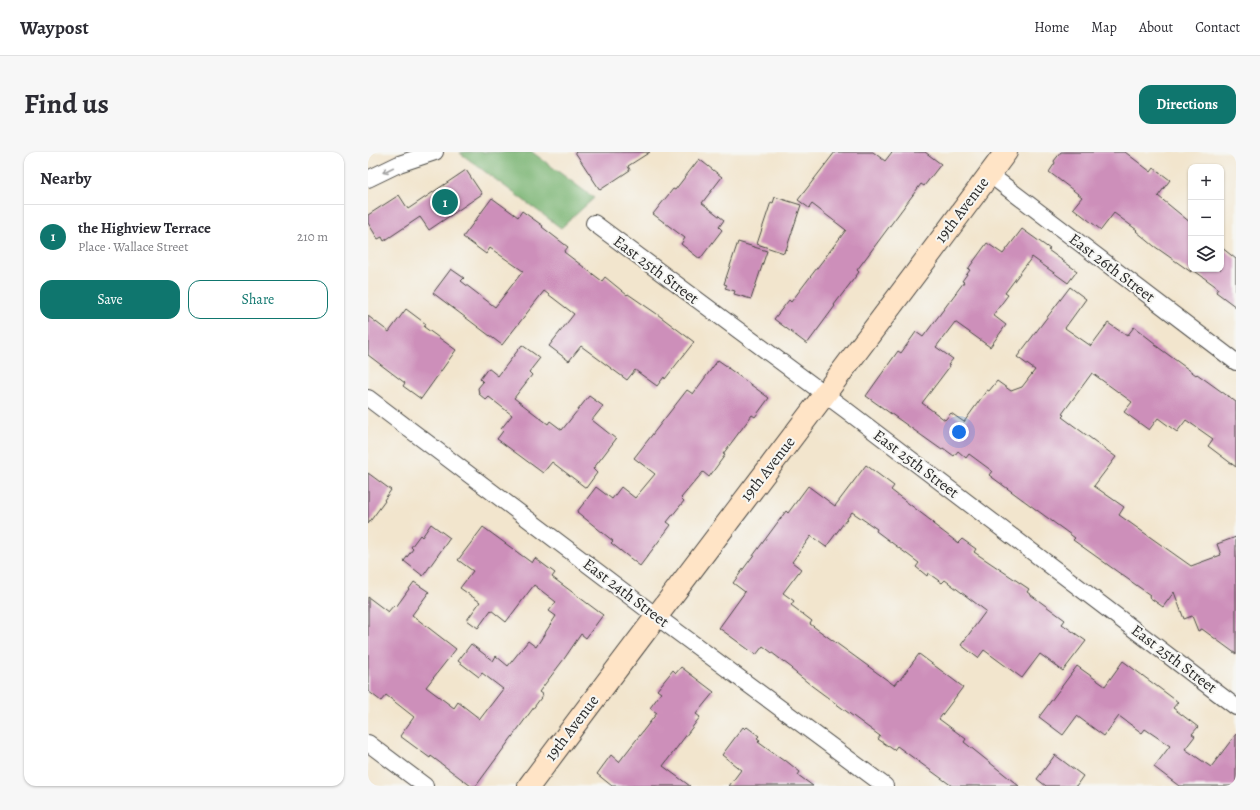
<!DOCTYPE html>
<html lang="en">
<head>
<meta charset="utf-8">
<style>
	body { margin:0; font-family:Alegreya,serif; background:#f7f7f7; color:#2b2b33 }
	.controls { position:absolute; right:12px; top:12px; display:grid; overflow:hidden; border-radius:8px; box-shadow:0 1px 3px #0004 }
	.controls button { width:36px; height:36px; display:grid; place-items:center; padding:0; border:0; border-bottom:1px solid #e1e1e2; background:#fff; color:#2b2b33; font:20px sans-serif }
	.you { position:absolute; left:591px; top:280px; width:14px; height:14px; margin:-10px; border:3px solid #fff; border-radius:50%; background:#1a73e8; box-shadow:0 0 0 6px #1a73e833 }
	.badge { display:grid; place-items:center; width:26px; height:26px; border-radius:50%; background:#0f766e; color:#fff; font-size:13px; font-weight:700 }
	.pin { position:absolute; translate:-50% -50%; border:2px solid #fff; box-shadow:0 1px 4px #0006 }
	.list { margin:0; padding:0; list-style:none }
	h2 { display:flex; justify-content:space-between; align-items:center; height:52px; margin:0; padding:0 16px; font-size:17px }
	h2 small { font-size:13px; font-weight:400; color:#7c7c81 }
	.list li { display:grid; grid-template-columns:26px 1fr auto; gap:12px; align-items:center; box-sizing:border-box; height:64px; padding:0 16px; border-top:1px solid #e1e1e2 }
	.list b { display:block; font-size:15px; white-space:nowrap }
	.list p { margin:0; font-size:13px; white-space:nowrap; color:#7c7c81 }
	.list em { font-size:13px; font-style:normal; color:#7c7c81 }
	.actions { display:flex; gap:8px; padding:12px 16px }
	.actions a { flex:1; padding:9px 0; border:1px solid #0f766e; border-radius:12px; text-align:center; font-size:14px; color:#0f766e }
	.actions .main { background:#0f766e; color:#fff }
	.icon { flex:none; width:22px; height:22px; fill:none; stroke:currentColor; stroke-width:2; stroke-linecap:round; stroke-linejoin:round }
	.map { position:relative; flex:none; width:868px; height:634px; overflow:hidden; border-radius:12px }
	header { display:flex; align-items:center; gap:24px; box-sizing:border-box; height:56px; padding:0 20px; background:#fff; border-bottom:1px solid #e1e1e2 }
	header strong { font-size:19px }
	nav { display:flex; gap:22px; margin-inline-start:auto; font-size:14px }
	.intro { display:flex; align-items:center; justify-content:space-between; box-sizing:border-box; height:96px; padding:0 24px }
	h1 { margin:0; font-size:28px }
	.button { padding:10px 18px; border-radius:12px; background:#0f766e; color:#fff; font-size:14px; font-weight:700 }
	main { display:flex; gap:24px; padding:0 24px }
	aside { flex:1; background:#fff; border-radius:12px; box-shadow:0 1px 3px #0004 }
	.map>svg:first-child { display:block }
	.forest { fill:#7bb574; stroke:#537050 }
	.building { fill:#cd8fba }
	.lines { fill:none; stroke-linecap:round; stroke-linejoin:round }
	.street-casing { stroke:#494743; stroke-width:18 }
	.secondary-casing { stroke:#494743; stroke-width:24 }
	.street { stroke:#fff; stroke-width:16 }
	.secondary { stroke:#ffe4c6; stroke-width:22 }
	.oneway { stroke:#a0a0a0 }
	.labels { text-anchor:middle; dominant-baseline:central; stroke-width:4; stroke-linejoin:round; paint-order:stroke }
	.street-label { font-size:16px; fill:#2b2b2b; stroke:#f6f6f2 }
</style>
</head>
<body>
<header>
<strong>Waypost</strong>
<nav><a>Home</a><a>Map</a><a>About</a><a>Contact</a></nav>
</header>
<div class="intro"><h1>Find us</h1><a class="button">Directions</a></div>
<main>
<aside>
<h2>Nearby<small></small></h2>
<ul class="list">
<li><span class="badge">1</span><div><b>the Highview Terrace</b><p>Place · Wallace Street</p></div><em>210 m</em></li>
</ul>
<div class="actions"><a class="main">Save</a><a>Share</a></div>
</aside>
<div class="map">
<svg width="868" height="634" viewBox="0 0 868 634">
	<rect width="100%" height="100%" fill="#f6f6f2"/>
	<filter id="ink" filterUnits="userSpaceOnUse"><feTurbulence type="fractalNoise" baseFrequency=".025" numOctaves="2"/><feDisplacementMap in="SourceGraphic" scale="8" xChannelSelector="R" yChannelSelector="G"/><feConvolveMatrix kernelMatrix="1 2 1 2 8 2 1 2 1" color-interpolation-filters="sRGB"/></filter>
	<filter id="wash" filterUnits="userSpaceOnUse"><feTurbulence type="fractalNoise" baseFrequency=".012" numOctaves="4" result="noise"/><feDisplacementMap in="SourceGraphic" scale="16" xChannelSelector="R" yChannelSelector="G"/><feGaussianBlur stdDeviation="0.9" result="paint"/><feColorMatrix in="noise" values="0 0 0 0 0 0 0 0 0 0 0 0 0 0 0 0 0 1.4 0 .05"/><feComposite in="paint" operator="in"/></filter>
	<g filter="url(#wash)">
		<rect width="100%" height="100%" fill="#f2e5cd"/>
		<path class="forest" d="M 97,0 L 164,0 L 226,46 L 193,76 L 92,1 Z"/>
		<g id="blocks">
			<path class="building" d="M 207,0 L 282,0 L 260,14 L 262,18 L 232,38 Z
				M 467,0 L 505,0 L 517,9 L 524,0 L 557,0 L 573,12 L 556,34 L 553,32 L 489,118 L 491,120 L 466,153 L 467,154 L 439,192 L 406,167 L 421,148 L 423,150 L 478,78 L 444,52 L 441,56 L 430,48 Z
				M 693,0 L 757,0 L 783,20 L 786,16 L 802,28 L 790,44 L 823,71 L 823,120 L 786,94 L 768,79 L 769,78 L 746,61 L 733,78 L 705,56 L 714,45 L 681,20 L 687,11 L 686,9 Z
				M 331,7 L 354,25 L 334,51 L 356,68 L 351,75 L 354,78 L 332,107 L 313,92 L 317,86 L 285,62 L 305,37 L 307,38 Z
				M 98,18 L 114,42 L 61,78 L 52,65 L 16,89 L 14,85 L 10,87 L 0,71 L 0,63 L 31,43 L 40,57 Z
				M 407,45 L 433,53 L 418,98 L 417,97 L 416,101 L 389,92 L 403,50 L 405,51 Z
				M 124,46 L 150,65 L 154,59 L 175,74 L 174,75 L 200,95 L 196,100 L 234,129 L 237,125 L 259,143 L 260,142 L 289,162 L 326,190 L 297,227 L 296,225 L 289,234 L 267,218 L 259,228 L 213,194 L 201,209 L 181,194 L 206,162 L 176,139 L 134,193 L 65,141 L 83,117 L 96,126 L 93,129 L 127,155 L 155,119 L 122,96 L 118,102 L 95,85 Z
				M 654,77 L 682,97 L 680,98 L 709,119 L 700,131 L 664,105 L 637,141 L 640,143 L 625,163 L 638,173 L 622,195 L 587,170 L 568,195 L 585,207 L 580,213 L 582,214 L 554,251 L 577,268 L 583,261 L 596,270 L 619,238 L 621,239 L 629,229 L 643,239 L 654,235 L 667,218 L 649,205 L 702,135 L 718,147 L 697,176 L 723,194 L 740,171 L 759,184 L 766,175 L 788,192 L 787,193 L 828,223 L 829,222 L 868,250 L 868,315 L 840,294 L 845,287 L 818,268 L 809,280 L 790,266 L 781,278 L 756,260 L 764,250 L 724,221 L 694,262 L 696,263 L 694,265 L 748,305 L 726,334 L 756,355 L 751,363 L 823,414 L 853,403 L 849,392 L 868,385 L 868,502 L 834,477 L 830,479 L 824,464 L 816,467 L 806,440 L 795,455 L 781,445 L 782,443 L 705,388 L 707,386 L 621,323 L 624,319 L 601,302 L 598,306 L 590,299 L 586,304 L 575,296 L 574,298 L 498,244 L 530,199 L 533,201 L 548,180 L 555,185 L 596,130 L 594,129 L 602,118 L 600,117 L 619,91 L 635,102 Z
				M 370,90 L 399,99 L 383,147 L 366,142 L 367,139 L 357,136 L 359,133 L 356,132 Z
				M 853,95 L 868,107 L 868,155 L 848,140 L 850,136 L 824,117 L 853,117 Z
				M 38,157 L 58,172 L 56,175 L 88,198 L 53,247 L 35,234 L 37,231 L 0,203 L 0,164 L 21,180 Z
				M 154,193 L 172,206 L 161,220 L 164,223 L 146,246 L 180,272 L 182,269 L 194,278 L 221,244 L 235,254 L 224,268 L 248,287 L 225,317 L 229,321 L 218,336 L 184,310 L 175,321 L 129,287 L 135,279 L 133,277 L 144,263 L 121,245 L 118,248 L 111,242 L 110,236 L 115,230 L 112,227 L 120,216 L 130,224 Z
				M 350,208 L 360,215 L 360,217 L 360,216 L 401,246 L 387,265 L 384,263 L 355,302 L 357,303 L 341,325 L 335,320 L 313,346 L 316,349 L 299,370 L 303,373 L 272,414 L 243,391 L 245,389 L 209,360 L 228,335 L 244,347 L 253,335 L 267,346 L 287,322 L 266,306 L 319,238 L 325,242 Z
				M 498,313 L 526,334 L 523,338 L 566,371 L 565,372 L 590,391 L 594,387 L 608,397 L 606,400 L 661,437 L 659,440 L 697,468 L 694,472 L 718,489 L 695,519 L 672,502 L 654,526 L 616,498 L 610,506 L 593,493 L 618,459 L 577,428 L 574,431 L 560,421 L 559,424 L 548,415 L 551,411 L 508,379 L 509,377 L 484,360 L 458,395 L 443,384 L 424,410 L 433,417 L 415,441 L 426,449 L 423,453 L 444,469 L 442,472 L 526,533 L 530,528 L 531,529 L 551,502 L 595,535 L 571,567 L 598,587 L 596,590 L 651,634 L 584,634 L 529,594 L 526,598 L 510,587 L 512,584 L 444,534 L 423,517 L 424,516 L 395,494 L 388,503 L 351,476 L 377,440 L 365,431 L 418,359 L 420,361 L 440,334 L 467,354 Z
				M 0,321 L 23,338 L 16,348 L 17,349 L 0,372 Z
				M 63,372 L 82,386 L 55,424 L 36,409 L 45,397 L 43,395 L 52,383 L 54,385 Z
				M 115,375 L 164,411 L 167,406 L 187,421 L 184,425 L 235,463 L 218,486 L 213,482 L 196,507 L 171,540 L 175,543 L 108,634 L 103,634 L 63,604 L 62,606 L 32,584 L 46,565 L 18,543 L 13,549 L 0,539 L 0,445 L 20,460 L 26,453 L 28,455 L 46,430 L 61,440 L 44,463 L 88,497 L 58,535 L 86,556 L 90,550 L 112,567 L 135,537 L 114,521 L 111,525 L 90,509 L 103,492 L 125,509 L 128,504 L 140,514 L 160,489 L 168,495 L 188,464 L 181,459 L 188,450 L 166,433 L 138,470 L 123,458 L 110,476 L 99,468 L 112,450 L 92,436 L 105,419 L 90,408 Z
				M 755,509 L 810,550 L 805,556 L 830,575 L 824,582 L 827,584 L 817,597 L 843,615 L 868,582 L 868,634 L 811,634 L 786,615 L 802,594 L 777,577 L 774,581 L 751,564 L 736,584 L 709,564 L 695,583 L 671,565 L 709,514 L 737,534 Z
				M 313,515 L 346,540 L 328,562 L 332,565 L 295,614 L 322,634 L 244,634 L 229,622 L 243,603 L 251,610 L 289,561 L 282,556 L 293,541 L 289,538 L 305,518 L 308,521 Z
				M 375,575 L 377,577 L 379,575 L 391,584 L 389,586 L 392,588 L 390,590 L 416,609 L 417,608 L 432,620 L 430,623 L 445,634 L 361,634 L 373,618 L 354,603 Z
				M 687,603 L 715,624 L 708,634 L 678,634 L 669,627 Z"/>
		</g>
	</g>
	<g filter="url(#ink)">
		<use href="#blocks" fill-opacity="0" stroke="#494743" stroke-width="1"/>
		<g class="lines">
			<g class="street-casing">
				<path id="street" d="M 621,22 L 868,210
					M 0,27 L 31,12 L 67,0
					M 226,71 L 478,258 L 868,555
					M 0,246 L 288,464 L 517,634
					M 0,591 L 57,634"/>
			</g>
			<g class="secondary-casing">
				<path id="secondary" d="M 161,634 C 319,422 481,213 638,0"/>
			</g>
			<use href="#street" class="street"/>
			<use href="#secondary" class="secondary"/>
		</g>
		<defs><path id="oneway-shaft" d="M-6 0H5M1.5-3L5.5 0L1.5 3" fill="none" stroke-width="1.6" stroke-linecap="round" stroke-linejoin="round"/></defs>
		<use class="oneway" href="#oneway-shaft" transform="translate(20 18) rotate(153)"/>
	</g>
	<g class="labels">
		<g class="street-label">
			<text transform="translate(594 58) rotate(-53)">19th Avenue</text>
			<text transform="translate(744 116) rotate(37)">East 26th Street</text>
			<text transform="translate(288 118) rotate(37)">East 25th Street</text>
			<text transform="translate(548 312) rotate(37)">East 25th Street</text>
			<text transform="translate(400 317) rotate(-52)">19th Avenue</text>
			<text transform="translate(258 441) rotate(37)">East 24th Street</text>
			<text transform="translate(806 507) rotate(37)">East 25th Street</text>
			<text transform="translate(204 576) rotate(-53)">19th Avenue</text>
		</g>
	</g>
</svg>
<div class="controls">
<button>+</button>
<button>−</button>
<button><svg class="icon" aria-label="layers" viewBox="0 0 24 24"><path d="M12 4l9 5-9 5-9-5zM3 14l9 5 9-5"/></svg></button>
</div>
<div class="you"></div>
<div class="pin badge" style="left:77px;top:50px">1</div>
</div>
</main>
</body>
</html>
